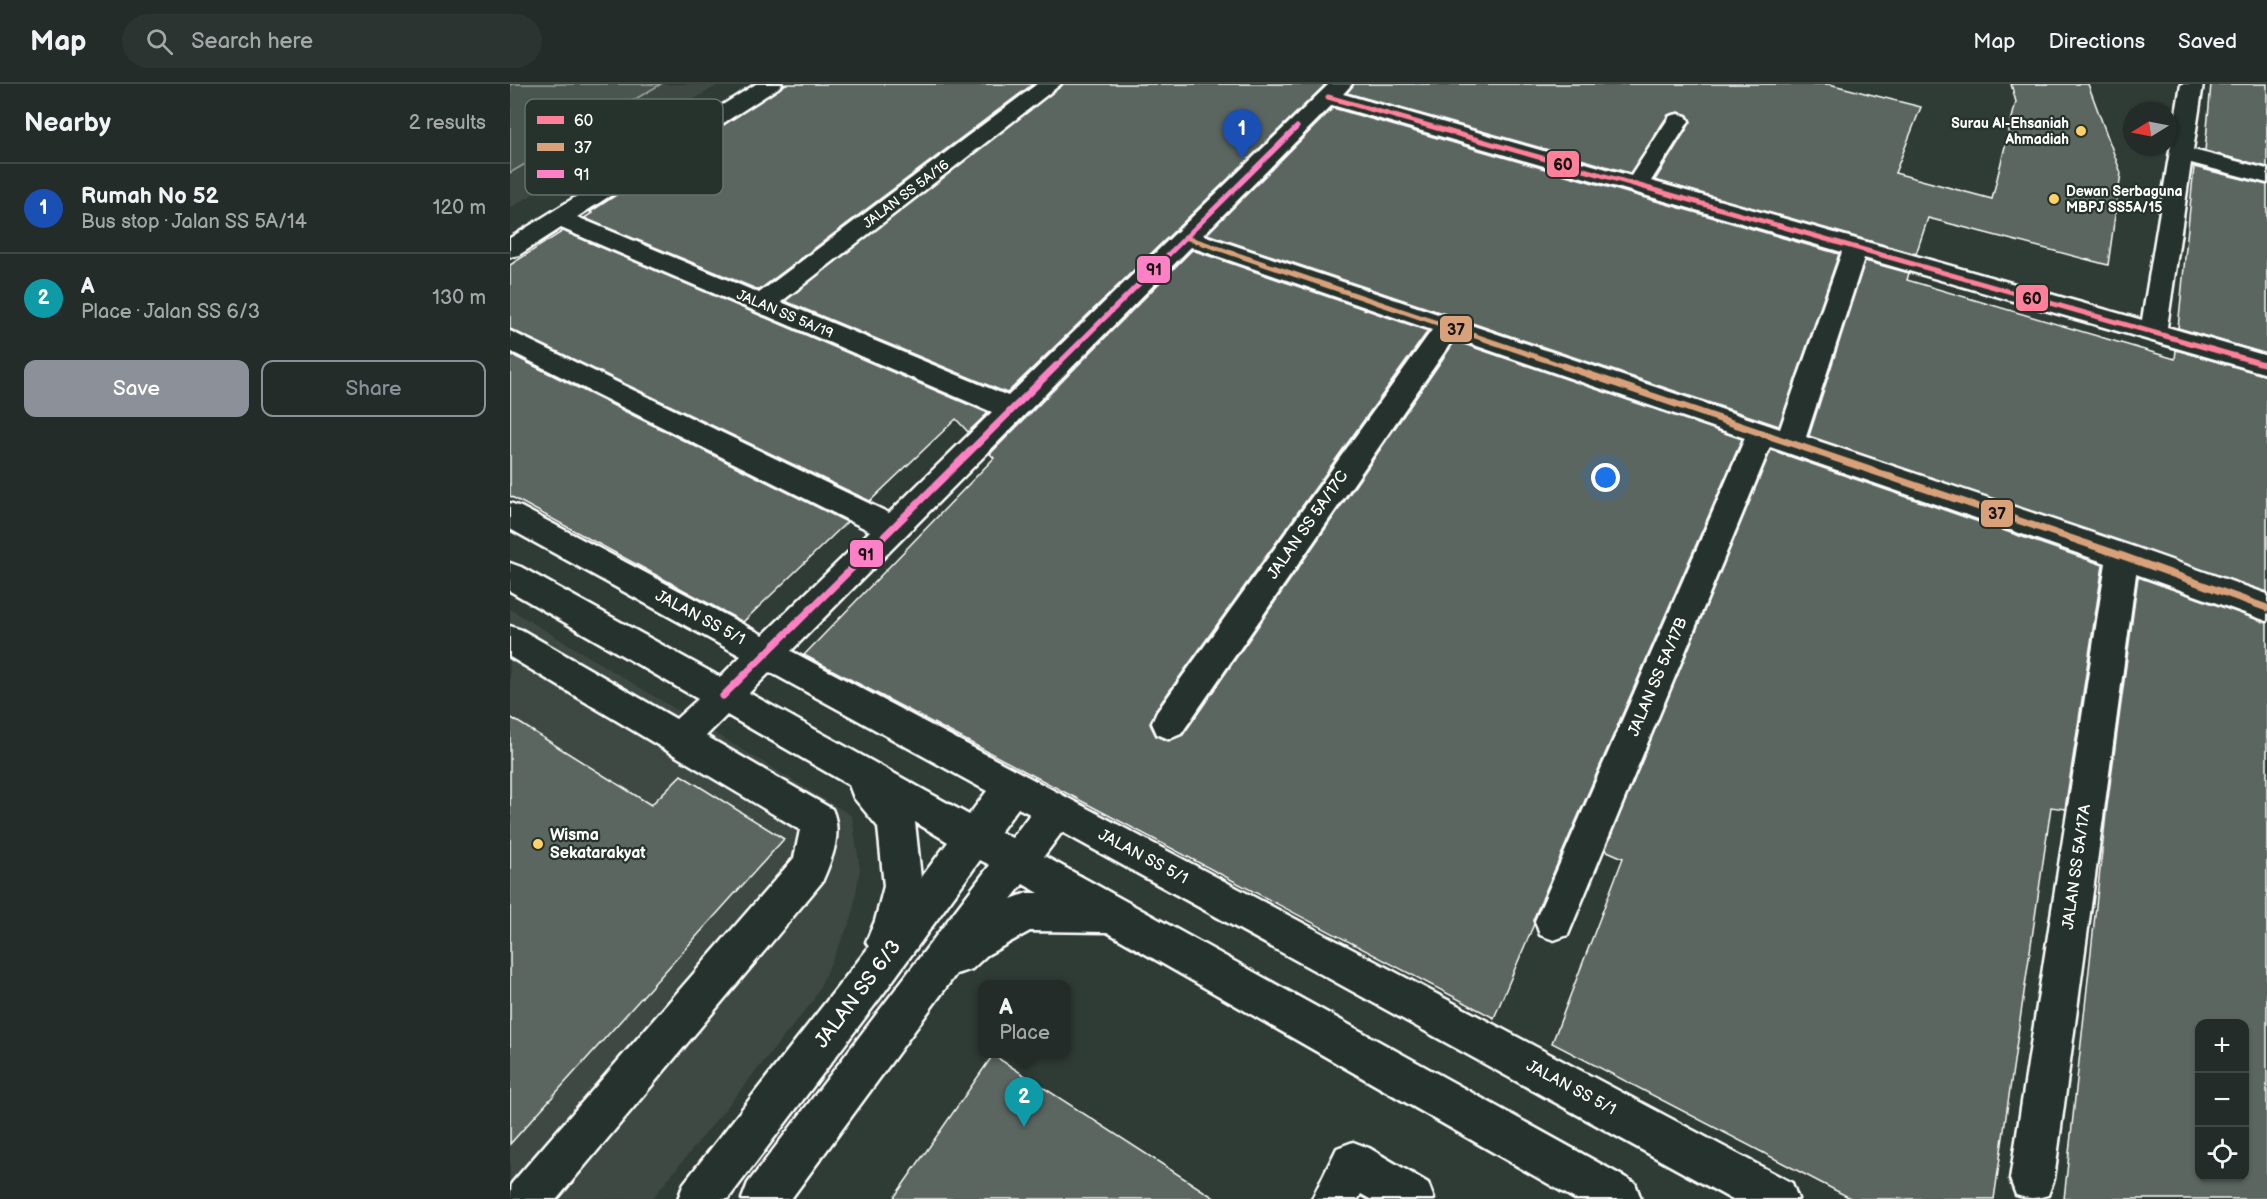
<!DOCTYPE html>
<html lang="en">
<head>
<meta charset="utf-8">
<style>
	body { margin:0; font-family:"Balsamiq Sans",sans-serif; background:#2b3430; color:#f1f3f6 }
	.controls { position:absolute; right:18px; bottom:18px; display:grid; overflow:hidden; border-radius:12px; box-shadow:0 2px 4px #0004 }
	.controls button { width:54px; height:54px; display:grid; place-items:center; padding:0; border:0; border-bottom:2px solid #404845; background:#232c28; color:#f1f3f6; font:30px sans-serif }
	.compass { position:absolute; left:1613px; top:18px; width:54px; height:54px; border-radius:50%; background:#232c28; box-shadow:0 2px 4px #0004; rotate:260deg }
	.you { position:absolute; left:1096px; top:394px; width:21px; height:21px; margin:-15px; border:4px solid #fff; border-radius:50%; background:#1a73e8; box-shadow:0 0 0 9px #1a73e833 }
	.badge { display:grid; place-items:center; width:39px; height:39px; border-radius:50%; background:#8c9099; color:#fff; font-size:20px; font-weight:700 }
	.pin { position:absolute; translate:-50% -50px; filter:drop-shadow(0 2px 3px #0008) }
	.pin::after { content:''; position:absolute; top:32px; width:21px; height:18px; background:inherit; clip-path:polygon(0 0,100% 0,50% 100%) }
	.popup { position:absolute; left:468px; top:896px; width:93px; height:78px; box-sizing:border-box; display:grid; place-content:center; border-radius:12px; background:#232c28; filter:drop-shadow(0 2px 4px #0005); font-size:20px; white-space:nowrap; color:#a3a7a8 }
	.popup b { font-size:22px; color:#f1f3f6 }
	.popup::after { content:''; position:absolute; left:50%; top:100%; margin-left:-12px; border:12px solid transparent; border-top-color:#232c28 }
	.list { margin:0; padding:0; list-style:none }
	h2 { display:flex; justify-content:space-between; align-items:center; height:78px; margin:0; padding:0 24px; font-size:26px }
	h2 small { font-size:20px; font-weight:400; color:#a3a7a8 }
	.list li { display:grid; grid-template-columns:39px 1fr auto; gap:18px; align-items:center; box-sizing:border-box; height:90px; padding:0 24px; border-top:2px solid #404845 }
	.list b { display:block; font-size:22px; white-space:nowrap }
	.list p { margin:0; font-size:20px; white-space:nowrap; color:#a3a7a8 }
	.list em { font-size:20px; font-style:normal; color:#a3a7a8 }
	.actions { display:flex; gap:12px; padding:18px 24px }
	.actions a { flex:1; padding:14px 0; border:2px solid #8c9099; border-radius:12px; text-align:center; font-size:21px; color:#8c9099 }
	.actions .main { background:#8c9099; color:#fff }
	.icon { flex:none; width:33px; height:33px; fill:none; stroke:currentColor; stroke-width:2; stroke-linecap:round; stroke-linejoin:round }
	.map { position:relative; flex:none; width:1757px; height:1115px; overflow:hidden }
	header { display:flex; align-items:center; gap:36px; box-sizing:border-box; height:84px; padding:0 30px; background:#232c28; border-bottom:2px solid #404845 }
	header strong { font-size:28px }
	nav { display:flex; gap:33px; margin-inline-start:auto; font-size:21px }
	.search { width:420px; height:54px; background:#2b3430; display:flex; align-items:center; gap:15px; box-sizing:border-box; padding:0 21px; border-radius:33px; color:#a3a7a8; font-size:22px }
	main { display:flex }
	aside { flex:1; background:#232c28 }
	.map>svg:first-child { display:block }
	.built { fill:#3c4842 }
	.green { fill:#4a544f; stroke:#a4aaa7; stroke-width:1.5 }
	.building { fill:#5b6661; stroke:#fff; stroke-width:1.5; fill-rule:evenodd }
	.lines { fill:none; stroke-linecap:round; stroke-linejoin:round }
	.minor-casing { stroke:#fff; stroke-width:5 }
	.minor { fill:#26332d; fill-rule:evenodd }
	.bus-1-casing { stroke:#26332d; stroke-width:8 }
	.bus-2-far1-casing { stroke:#26332d; stroke-width:8 }
	.bus-2-casing { stroke:#26332d; stroke-width:11 }
	.bus-3-far1-casing { stroke:#26332d; stroke-width:8 }
	.bus-3-casing { stroke:#26332d; stroke-width:11 }
	.bus-1 { stroke:#ff8098; stroke-width:5 }
	.bus-2-far1 { stroke:#d9a179; stroke-width:5 }
	.bus-2 { stroke:#d9a179; stroke-width:7 }
	.bus-3-far1 { stroke:#ff80c5; stroke-width:5 }
	.bus-3 { stroke:#ff80c5; stroke-width:7 }
	.poi-dot { fill:#ffd166; stroke:#26332d; stroke-width:2 }
	.labels { text-anchor:middle; dominant-baseline:central; stroke-width:4.5; stroke-linejoin:round; paint-order:stroke }
	.far-poi-label { font-size:14px; font-weight:bold; fill:#fff; stroke:#26332d; text-anchor:end }
	.far-street-label { font-size:14px; fill:#fff; stroke:#26332d }
	.street-label { font-size:16px; fill:#fff; stroke:#26332d }
	.poi-label { font-size:16px; font-weight:bold; fill:#fff; stroke:#26332d; text-anchor:start }
	.near-street-label { font-size:20px; fill:#fff; stroke:#26332d }
	.key { fill:#26332d; stroke:#67706c; stroke-width:1.5 }
	.key-label { font-size:16px; fill:#fff }
	.line-badge { stroke:#26332d; stroke-width:2 }
	.pale-badge-label { font-size:16px; text-anchor:middle; font-weight:bold; fill:#111 }
</style>
</head>
<body>
<header>
<strong>Map</strong>
<div class="search"><svg class="icon" aria-label="search" viewBox="0 0 24 24"><circle cx="10" cy="10" r="6"/><path d="M15 15l6 6"/></svg>Search here</div>
<nav><a>Map</a><a>Directions</a><a>Saved</a></nav>
</header>
<main>
<aside>
<h2>Nearby<small>2 results</small></h2>
<ul class="list">
<li><span class="badge" style="background:#1a4fb4">1</span><div><b>Rumah No 52</b><p>Bus stop · Jalan SS 5A/14</p></div><em>120 m</em></li>
<li><span class="badge" style="background:#0f9aa8">2</span><div><b>A</b><p>Place · Jalan SS 6/3</p></div><em>130 m</em></li>
</ul>
<div class="actions"><a class="main">Save</a><a>Share</a></div>
</aside>
<div class="map">
<svg width="1757" height="1115" viewBox="0 0 1757 1115">
	<rect width="100%" height="100%" fill="#2f3b35"/>
	<filter id="ink" filterUnits="userSpaceOnUse"><feTurbulence type="fractalNoise" baseFrequency=".0167" numOctaves="2"/><feDisplacementMap in="SourceGraphic" scale="12" xChannelSelector="R" yChannelSelector="G"/><feConvolveMatrix kernelMatrix="1 2 1 2 8 2 1 2 1" color-interpolation-filters="sRGB"/></filter>
	<g filter="url(#ink)">
		<path class="built" d="M 0,0 L 210,0 L 0,124 Z
			M 0,525 L 342,732 L 350,785 L 342,834 L 303,917 L 142,1115 L 0,1115 Z"/>
		<path class="green" d="M 0,0 L 151,0 L 0,89 Z"/>
		<path class="building" d="M 276,0 L 523,0 L 249,206 L 74,134 L 82,129 L 80,128 Z
			M 553,0 L 816,0 L 497,309 L 275,217 Z
			M 844,0 L 1319,0 L 1411,23 L 1385,89 L 1482,115 L 1506,18 L 1501,0 L 1578,0 L 1611,89 L 1598,181 L 1418,134 L 1406,170 L 1145,96 L 1181,38 L 1178,31 L 1169,28 L 1158,31 L 1120,89 L 837,9 Z
			M 1701,0 L 1757,0 L 1757,83 L 1695,67 Z
			M 823,24 L 1329,170 L 1269,342 L 697,150 Z
			M 1684,83 L 1757,101 L 1757,270 L 1668,244 Z
			M 53,147 L 478,329 L 458,348 L 446,335 L 360,417 L 0,245 L 0,181 Z
			M 682,166 L 918,247 L 645,627 L 640,640 L 646,652 L 658,657 L 673,651 L 945,257 L 1232,355 L 1023,836 L 1024,840 L 984,934 L 294,571 L 484,374 L 480,370 Z
			M 1355,177 L 1399,189 L 1397,196 L 1665,275 L 1666,266 L 1757,292 L 1757,508 L 1299,352 Z
			M 0,270 L 337,438 L 233,538 L 0,412 Z
			M 1261,366 L 1593,481 L 1555,725 L 1541,723 L 1484,1115 L 1342,1115 L 1042,959 L 1113,774 L 1095,766 Z
			M 1628,493 L 1757,539 L 1757,1115 L 1554,1115 L 1596,730 ZM 1689,939 L 1734,939 L 1734,1092 L 1689,1092 Z
			M 0,633 L 141,721 L 171,691 L 274,755 L 0,1060 Z
			M 483,971 L 706,1115 L 383,1115 Z"/>
		<g class="lines">
			<g class="minor-casing">
				<path id="minor" d="M 246,0 L 272,0 L 268,4 L 67,133 L 249,209 L 527,0 L 551,0 L 271,218 L 498,312 L 819,0 L 842,0 L 833,10 L 1121,92 L 1160,32 L 1168,30 L 1176,32 L 1179,37 L 1141,97 L 1632,236 L 1671,0 L 1693,0 L 1683,66 L 1757,85 L 1757,99 L 1681,79 L 1657,243 L 1757,272 L 1757,290 L 1354,174 L 1296,353 L 1624,463 L 1757,510 L 1757,537 L 1626,490 L 1544,1095 L 1538,1111 C 1526,1115 1518,1115 1506,1111 L 1500,1095 L 1596,479 L 1260,363 L 1058,851 L 1044,856 L 1030,851 L 1025,837 L 1235,354 L 944,254 L 671,650 L 659,655 L 647,650 L 642,639 L 647,628 L 922,246 L 681,163 L 281,567 L 1282,1099 L 1288,1115 L 1221,1115 L 552,748 L 534,772 L 1125,1099 L 1131,1115 L 1065,1115 L 597,848 L 520,847 L 477,871 L 462,885 L 446,890 L 281,1115 L 232,1115 L 238,1099 L 480,781 L 470,776 L 373,910 L 218,1115 L 168,1115 L 174,1099 L 359,863 L 356,858 L 365,837 L 374,802 L 368,743 L 344,714 L 339,701 L 217,631 L 196,652 L 322,725 C 333,749 322,775 312,798 L 47,1115 L 0,1115 L 2,1099 L 284,774 L 290,746 L 0,573 L 0,542 L 12,546 L 166,635 L 188,615 L 0,507 L 0,479 L 11,483 L 210,593 L 231,572 L 0,445 L 0,419 L 11,423 L 253,551 L 360,447 L 0,267 L 0,247 L 379,429 L 482,328 L 51,144 L 9,171 L 0,173 L 0,154 ZM 822,21 L 1332,168 L 1270,345 L 693,151 ZM 260,588 L 477,707 L 459,731 L 239,609 ZM 508,724 L 520,730 L 502,754 L 490,748 ZM 405,738 L 438,758 L 411,794 ZM 513,800 L 529,809 L 517,809 L 501,815 Z
					M 843,1058 L 859,1064 L 918,1099 L 924,1115 L 860,1115 L 851,1110 L 848,1115 L 802,1115 L 827,1064 Z"/>
			</g>
			<use href="#minor" class="minor"/>
			<g class="bus-1-casing">
				<path id="bus-1" d="M 818,13 L 1757,281"/>
			</g>
			<g class="bus-2-far1-casing">
				<path id="bus-2-far1" d="M 675,153 L 1059,284"/>
			</g>
			<g class="bus-2-casing">
				<path id="bus-2" d="M 1054,282 L 1613,472 L 1757,524"/>
			</g>
			<g class="bus-3-far1-casing">
				<path id="bus-3-far1" d="M 544,284 L 787,43"/>
			</g>
			<g class="bus-3-casing">
				<path id="bus-3" d="M 213,612 L 546,282"/>
			</g>
			<use href="#bus-1" class="bus-1"/>
			<use href="#bus-2-far1" class="bus-2-far1"/>
			<use href="#bus-2" class="bus-2"/>
			<use href="#bus-3-far1" class="bus-3-far1"/>
			<use href="#bus-3" class="bus-3"/>
		</g>
	</g>
	<g class="poi-dot">
		<circle cx="1571" cy="47" r="6"/>
		<circle cx="1544" cy="115" r="6"/>
		<circle cx="28" cy="760" r="6"/>
	</g>
	<g class="labels">
		<g class="far-poi-label">
			<text x="1559" y="39">Surau Al-Ehsaniah<tspan x="1559" dy="16">Ahmadiah</tspan></text>
			<text x="1556" y="107" text-anchor="start">Dewan Serbaguna<tspan x="1556" dy="16">MBPJ SS5A/15</tspan></text>
		</g>
		<g class="far-street-label">
			<text transform="translate(396 110) rotate(-37)">JALAN SS 5A/16</text>
			<text transform="translate(275 230) rotate(23)">JALAN SS 5A/19</text>
		</g>
		<g class="street-label">
			<text transform="translate(798 441) rotate(-55)">JALAN SS 5A/17C</text>
			<text transform="translate(190 534) rotate(28)">JALAN SS 5/1</text>
			<text transform="translate(1148 593) rotate(-67)">JALAN SS 5A/17B</text>
			<text transform="translate(633 773) rotate(28)">JALAN SS 5/1</text>
			<text transform="translate(1567 783) rotate(-82)">JALAN SS 5A/17A</text>
			<text transform="translate(1061 1004) rotate(28)">JALAN SS 5/1</text>
		</g>
		<g class="poi-label">
			<text x="40" y="751">Wisma<tspan x="40" dy="18">Sekatarakyat</tspan></text>
		</g>
		<g class="near-street-label">
			<text transform="translate(348 910) rotate(-53)">JALAN SS 6/3</text>
		</g>
	</g>
	<rect x="15" y="15" width="198" height="96" rx="9" class="key"/>
	<rect x="27" y="32" width="27" height="8" fill="#ff8098"/>
	<rect x="27" y="59" width="27" height="8" fill="#d9a179"/>
	<rect x="27" y="86" width="27" height="8" fill="#ff80c5"/>
	<g class="key-label">
		<text x="64" y="42">60</text>
		<text x="64" y="69">37</text>
		<text x="64" y="96">91</text>
	</g>
	<g class="line-badge">
		<rect x="1036" y="66" width="34" height="28" rx="6" fill="#ff8098"/>
		<rect x="626" y="171" width="35" height="29" rx="6" fill="#ff80c5"/>
		<rect x="1505" y="200" width="34" height="28" rx="6" fill="#ff8098"/>
		<rect x="929" y="231" width="34" height="28" rx="6" fill="#d9a179"/>
		<rect x="1470" y="415" width="34" height="29" rx="6" fill="#d9a179"/>
		<rect x="339" y="455" width="35" height="29" rx="6" fill="#ff80c5"/>
	</g>
	<g class="pale-badge-label">
		<text x="1053" y="86">60</text>
		<text x="644" y="191">91</text>
		<text x="1522" y="220">60</text>
		<text x="946" y="251">37</text>
		<text x="1487" y="435">37</text>
		<text x="356" y="476">91</text>
	</g>
</svg>
<div class="controls">
<button>+</button>
<button>−</button>
<button><svg class="icon" aria-label="locate" viewBox="0 0 24 24"><circle cx="12" cy="12" r="6"/><path d="M12 2v4M12 18v4M2 12h4M18 12h4"/></svg></button>
</div>
<svg class="compass" viewBox="-18 -18 36 36"><path d="M0-13l5 13h-10z" fill="#e53935"/><path d="M0 13l5-13h-10z" fill="#a3a7a8"/></svg>
<div class="you"></div>
<div class="pin badge" style="left:732px;top:75px;background:#1a4fb4">1</div>
<div class="pin badge" style="left:514px;top:1043px;background:#0f9aa8">2</div>
<div class="popup"><b>A</b>Place</div>
</div>
</main>
</body>
</html>
